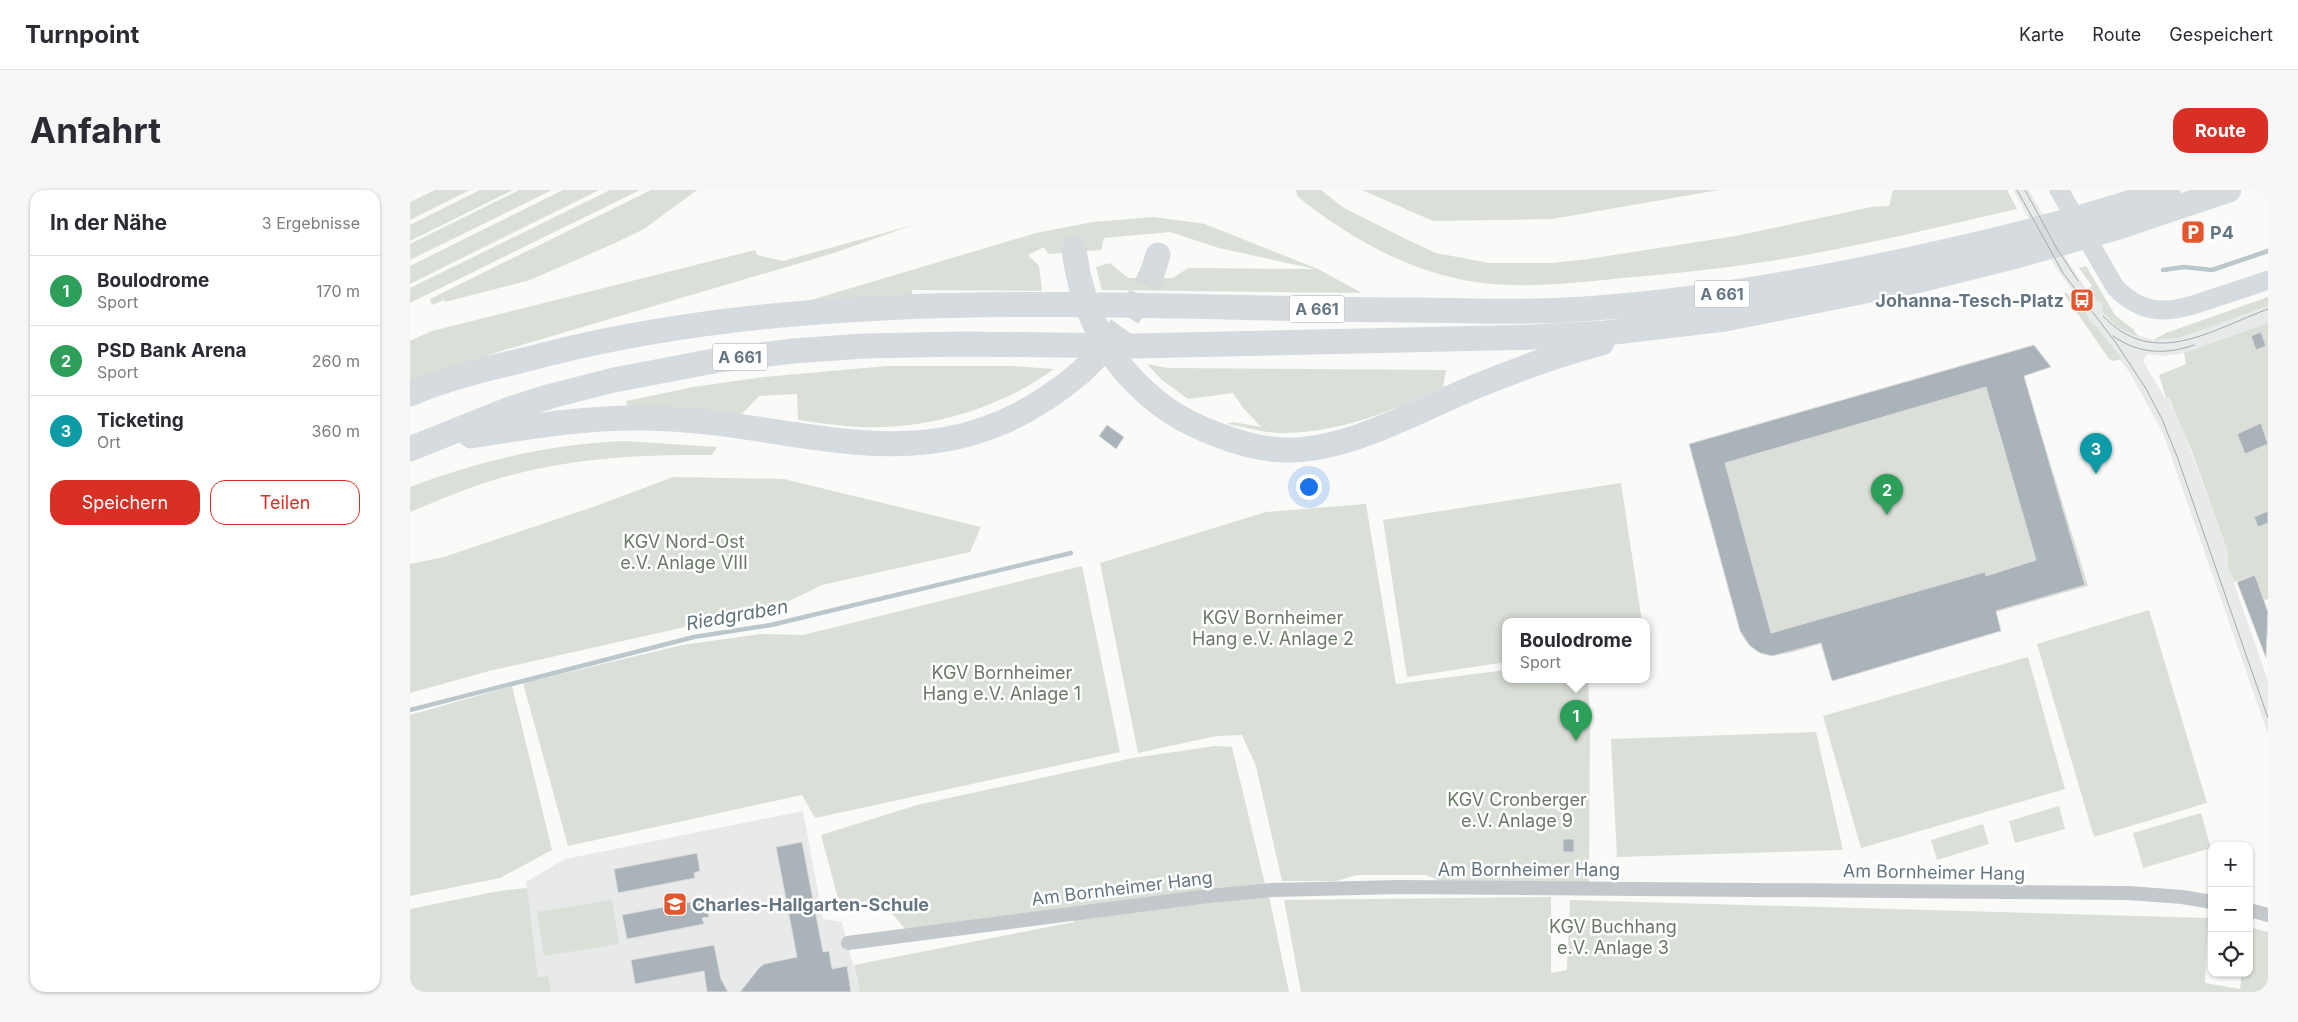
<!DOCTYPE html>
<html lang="de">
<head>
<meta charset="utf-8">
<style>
	body { margin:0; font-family:Inter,sans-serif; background:#f7f7f7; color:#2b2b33 }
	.controls { position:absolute; right:15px; bottom:15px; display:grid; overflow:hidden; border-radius:10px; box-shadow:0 1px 4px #0004 }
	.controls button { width:45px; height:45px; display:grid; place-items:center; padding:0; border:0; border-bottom:1px solid #e1e1e2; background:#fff; color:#2b2b33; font:25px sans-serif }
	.you { position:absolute; left:898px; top:296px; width:18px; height:18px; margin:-12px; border:4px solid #fff; border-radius:50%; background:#1a73e8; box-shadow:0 0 0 8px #1a73e833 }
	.badge { display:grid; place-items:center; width:32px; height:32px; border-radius:50%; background:#d93025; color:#fff; font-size:16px; font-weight:700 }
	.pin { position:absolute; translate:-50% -41px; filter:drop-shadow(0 1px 2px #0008) }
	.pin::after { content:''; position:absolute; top:26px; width:18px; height:15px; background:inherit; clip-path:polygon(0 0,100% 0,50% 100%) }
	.popup { position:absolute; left:1092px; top:428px; width:148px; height:65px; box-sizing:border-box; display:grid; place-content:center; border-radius:10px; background:#fff; filter:drop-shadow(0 1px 4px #0005); font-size:16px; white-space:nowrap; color:#7c7c81 }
	.popup b { font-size:19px; color:#2b2b33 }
	.popup::after { content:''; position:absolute; left:50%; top:100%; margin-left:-10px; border:10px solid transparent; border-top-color:#fff }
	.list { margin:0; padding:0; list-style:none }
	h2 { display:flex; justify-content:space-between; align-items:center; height:65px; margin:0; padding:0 20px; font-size:21px }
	h2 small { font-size:16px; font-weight:400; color:#7c7c81 }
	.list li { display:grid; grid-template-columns:32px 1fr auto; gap:15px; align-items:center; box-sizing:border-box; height:70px; padding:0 20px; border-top:1px solid #e1e1e2 }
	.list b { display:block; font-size:19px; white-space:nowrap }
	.list p { margin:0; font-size:16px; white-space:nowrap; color:#7c7c81 }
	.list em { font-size:16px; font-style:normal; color:#7c7c81 }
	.actions { display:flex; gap:10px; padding:15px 20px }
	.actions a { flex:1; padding:11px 0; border:1px solid #d93025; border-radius:15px; text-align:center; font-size:18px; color:#d93025 }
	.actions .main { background:#d93025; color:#fff }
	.icon { flex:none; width:28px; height:28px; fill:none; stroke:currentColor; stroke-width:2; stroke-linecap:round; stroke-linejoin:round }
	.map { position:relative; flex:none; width:1858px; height:802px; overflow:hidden; border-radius:15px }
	header { display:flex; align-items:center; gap:30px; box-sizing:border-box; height:70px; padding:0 25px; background:#fff; border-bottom:1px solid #e1e1e2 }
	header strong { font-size:24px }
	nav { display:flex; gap:28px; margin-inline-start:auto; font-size:18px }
	.intro { display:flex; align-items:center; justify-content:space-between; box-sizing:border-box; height:120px; padding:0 30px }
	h1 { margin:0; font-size:35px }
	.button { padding:12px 22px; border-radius:15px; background:#d93025; color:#fff; font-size:18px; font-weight:700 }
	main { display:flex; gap:30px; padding:0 30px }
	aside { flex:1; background:#fff; border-radius:15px; box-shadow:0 1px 4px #0004 }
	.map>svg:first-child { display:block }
	.built { fill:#e8e9e9 }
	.green { fill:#dadfd7 }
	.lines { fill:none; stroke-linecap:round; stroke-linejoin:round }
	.stream { stroke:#bbc7cb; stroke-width:4.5 }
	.building { fill:#aab3b9; stroke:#dcdcda; fill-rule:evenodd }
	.highway-tunnel { stroke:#d5d9db; stroke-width:25; stroke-dasharray:25 12; stroke-linecap:butt }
	.street { stroke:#c3c8cc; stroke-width:14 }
	.secondary { stroke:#d6dbdf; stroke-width:19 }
	.highway { stroke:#d6dbdf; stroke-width:25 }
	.tram { stroke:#a2aab0; stroke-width:1 }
	.labels { text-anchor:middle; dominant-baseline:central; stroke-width:5; stroke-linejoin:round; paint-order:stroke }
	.shield { fill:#fff; stroke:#939fa8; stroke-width:1 }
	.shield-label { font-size:16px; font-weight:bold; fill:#657683 }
	.poi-label { font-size:18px; font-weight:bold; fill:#657683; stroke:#fff; text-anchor:start }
	.park-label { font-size:18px; fill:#687a64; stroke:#fff }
	.street-label { font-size:18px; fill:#657683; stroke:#fff }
	.water-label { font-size:19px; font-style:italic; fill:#60757c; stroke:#fff }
</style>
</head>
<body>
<header>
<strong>Turnpoint</strong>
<nav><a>Karte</a><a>Route</a><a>Gespeichert</a></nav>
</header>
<div class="intro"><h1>Anfahrt</h1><a class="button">Route</a></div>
<main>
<aside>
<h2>In der Nähe<small>3 Ergebnisse</small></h2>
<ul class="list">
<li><span class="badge" style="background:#2e9e5b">1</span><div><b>Boulodrome</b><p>Sport</p></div><em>170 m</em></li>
<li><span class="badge" style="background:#2e9e5b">2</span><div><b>PSD Bank Arena</b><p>Sport</p></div><em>260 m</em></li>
<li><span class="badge" style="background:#0f9aa8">3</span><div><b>Ticketing</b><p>Ort</p></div><em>360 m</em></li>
</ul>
<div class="actions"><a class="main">Speichern</a><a>Teilen</a></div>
</aside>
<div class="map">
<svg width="1858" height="802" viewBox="0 0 1858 802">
	<rect width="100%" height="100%" fill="#fafaf8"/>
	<path class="built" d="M 1603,0 L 1619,0 L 1660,75 L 1677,100 L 1679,98 L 1688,113 L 1690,112 L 1694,118 L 1728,145 L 1743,150 L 1769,148 L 1858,116 L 1858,133 L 1774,163 L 1754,166 L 1738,164 L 1733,171 L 1755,208 L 1758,207 L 1769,229 L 1818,362 L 1818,376 L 1858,491 L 1858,544 L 1753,243 L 1720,183 L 1710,170 L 1691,154 L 1662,110 L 1667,106 L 1648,81 Z
		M 393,621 L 413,729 L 432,732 L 450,802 L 141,802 L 138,786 L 128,787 L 116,692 L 155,669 Z"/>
	<path class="green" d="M 25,0 L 60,0 L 0,30 L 0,12 Z
		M 70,0 L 103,0 L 0,51 L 0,35 Z
		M 109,0 L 142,0 L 0,70 L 0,54 Z
		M 153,0 L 189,0 L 0,94 L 0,76 Z
		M 200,0 L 230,0 L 0,113 L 0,98 Z
		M 241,0 L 287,0 L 234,39 L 203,54 L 120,90 L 35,112 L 34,110 L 22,115 L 20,109 Z
		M 886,0 L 911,0 L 934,18 L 1002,52 L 1026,63 L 1079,73 L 1142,73 L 1178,69 L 1326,46 L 1461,17 L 1479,16 L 1483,0 L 1597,0 L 1607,19 C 1545,33 1484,48 1422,60 C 1353,74 1283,82 1213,88 C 1164,93 1114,99 1066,92 C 1001,83 937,47 887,6 Z
		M 952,0 L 1309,0 L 1142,29 L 1023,31 Z
		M 744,27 L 795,34 L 908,79 L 952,103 L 692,100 L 686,77 L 700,73 L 718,88 L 763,88 L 778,78 L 905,79 L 809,58 L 760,42 L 694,48 L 691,60 L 638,64 L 634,57 L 618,65 L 629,76 L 632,101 L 502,100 L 502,107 L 384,115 L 626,43 L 683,32 Z
		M 503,35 L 424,63 L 91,161 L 0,194 L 0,151 L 22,141 L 345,60 L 347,65 L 373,71 Z
		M 1676,76 L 1705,125 L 1724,140 L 1728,147 L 1708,137 L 1692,121 L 1693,116 L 1690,112 L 1688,113 L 1679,98 L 1682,96 L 1669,78 Z
		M 1656,102 L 1662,110 L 1666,108 L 1684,136 L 1685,135 L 1712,169 L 1704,171 L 1699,169 L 1654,104 Z
		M 1858,107 L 1858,116 L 1769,148 L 1743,150 L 1756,143 Z
		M 1858,133 L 1858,409 L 1854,410 L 1845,385 L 1824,392 L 1818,376 L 1818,362 L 1781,259 L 1759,207 L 1756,208 L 1749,185 L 1776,174 L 1774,163 Z
		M 1599,162 L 1610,199 L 1617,197 L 1678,396 L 1416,470 L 1411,454 C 1380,462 1347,479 1330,441 L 1279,254 Z
		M 737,174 L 758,178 L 1036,180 L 1033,197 C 983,221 931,242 875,243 C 856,244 836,237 817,234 L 823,232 L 851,237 L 834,219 L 823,203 L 778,209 L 752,190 Z
		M 477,176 L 602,176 L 644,179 C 591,218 518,240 452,237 C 431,236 409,233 388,230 L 387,204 L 349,206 L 331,225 L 218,219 L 216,211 L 283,197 L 354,187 Z
		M 214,251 L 307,257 L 302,265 C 225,264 145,269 71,294 C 47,302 23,313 0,322 L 0,297 C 69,271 140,254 214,251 Z
		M 263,287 L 374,289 L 571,337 L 560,362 L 412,395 L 369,416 L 79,481 L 0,503 L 0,374 L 34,367 L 183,317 Z
		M 1211,293 L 1232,432 L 1096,432 L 1096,472 L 997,487 L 973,330 Z
		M 956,314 L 986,494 L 1096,480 L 1096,490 L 1178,490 L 1180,538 L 1179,692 L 1033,692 L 1016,685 L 947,685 L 926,691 L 872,691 L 846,576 L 832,545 L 806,546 L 728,563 L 690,373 L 856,322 Z
		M 672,376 L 710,562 L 405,628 L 392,605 L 158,656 L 113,493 L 272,455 L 351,444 L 393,445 Z
		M 1739,420 L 1797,613 L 1684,647 L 1627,454 Z
		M 1618,467 L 1655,599 L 1451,658 L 1413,526 Z
		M 102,496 L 142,660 L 90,688 L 0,706 L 0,525 Z
		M 1406,542 L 1433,660 L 1207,667 L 1201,549 Z
		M 805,556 L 822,557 L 855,694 L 495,739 L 470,709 L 430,716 L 411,645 L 507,615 L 723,568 Z
		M 1649,616 L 1655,639 L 1605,653 L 1599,631 Z
		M 1791,623 L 1801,658 L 1733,678 L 1723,643 Z
		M 1573,634 L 1579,654 L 1527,670 L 1521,650 Z
		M 117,698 L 128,787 L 138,786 L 141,802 L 0,802 L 0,719 L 89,701 Z
		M 859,706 L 879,802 L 450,802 L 444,775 L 664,732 L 664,728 Z
		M 1141,707 L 1141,783 L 1157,780 L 1160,710 L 1798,728 L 1795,793 L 1830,799 L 1832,783 L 1839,783 L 1839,737 L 1858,742 L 1858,802 L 891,802 L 874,710 Z
		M 202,710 L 209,754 L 134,766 L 127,722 Z"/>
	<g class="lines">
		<path class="stream" d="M 1753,80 L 1774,77 L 1802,80 L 1858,61
			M 0,520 L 284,447 L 361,435 L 661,363"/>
	</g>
	<path class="building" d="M 1851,142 L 1856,156 L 1846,160 L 1841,146 Z
		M 1624,155 L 1641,177 L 1614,186 L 1675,395 L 1586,421 L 1591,441 L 1422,491 L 1411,453 L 1362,466 L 1350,463 L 1340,456 L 1330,441 L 1279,254 ZM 1576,197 L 1626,370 L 1576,386 L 1575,382 L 1361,443 L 1315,273 Z
		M 1851,233 L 1858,254 L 1835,264 L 1827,244 Z
		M 697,235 L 714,247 L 706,259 L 689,246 Z
		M 1858,321 L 1858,333 L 1848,337 L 1844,327 Z
		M 1845,385 L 1858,422 L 1856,468 L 1827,392 Z
		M 1153,649 L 1164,649 L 1164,662 L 1153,662 Z
		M 392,652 L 413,762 L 419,761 L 422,779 L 437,776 L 441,802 L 330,802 L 349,778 L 354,774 L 387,767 L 366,657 Z
		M 287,663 L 290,681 L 284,683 L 285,688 L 208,703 L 204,679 Z
		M 296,709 L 299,727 L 292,728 L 294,734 L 217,749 L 212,725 Z
		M 304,755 L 311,789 L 318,802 L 297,802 L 294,781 L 225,794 L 221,770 Z"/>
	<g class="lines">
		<path class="highway-tunnel" d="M 670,183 C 702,153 725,121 743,81"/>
		<path class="street" d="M 1839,720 L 1858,725
			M 438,753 L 799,706 L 863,700 L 989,697 L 1718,703 L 1772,707 L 1802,712"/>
		<path class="secondary" d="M 1649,0 L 1705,97 C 1737,131 1767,121 1807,107 C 1824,102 1841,96 1858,90"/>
		<path class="highway" d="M 664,59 C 671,117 695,168 740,206 C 760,224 784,236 808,245 C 831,254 854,260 878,260 C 941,260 1010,219 1067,196 C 1108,179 1150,164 1192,153
			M 743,81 L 748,65
			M 0,204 C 44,185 91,176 137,164 C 419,93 714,119 1002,120 C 1052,120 1103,123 1154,120 C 1258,115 1361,98 1464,77 C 1563,56 1662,33 1758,0
			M 61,246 C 118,237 175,227 233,228 C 400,230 521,308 670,183
			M 0,259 L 97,220 L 141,206 L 204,190 L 309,170 L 383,161 L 454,156 L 554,154 L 724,156 L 1123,147 L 1196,143 L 1315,129 L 1510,90 L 1606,66 L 1709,37 L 1819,0"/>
		<path class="tram" d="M 1607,0 L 1653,83 L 1706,153 L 1735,197 L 1752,229 L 1768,269 L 1858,528
			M 1615,0 L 1646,57 L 1668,91
			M 1693,126 C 1744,180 1801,140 1858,119
			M 1703,146 C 1728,164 1756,165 1784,155"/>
	</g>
	<defs>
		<g id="parking-square" transform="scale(1.25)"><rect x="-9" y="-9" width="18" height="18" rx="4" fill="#e4572e" stroke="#fff"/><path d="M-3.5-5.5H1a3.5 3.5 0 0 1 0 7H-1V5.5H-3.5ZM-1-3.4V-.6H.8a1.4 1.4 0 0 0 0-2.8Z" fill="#fff"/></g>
		<g id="bus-square" transform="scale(1.25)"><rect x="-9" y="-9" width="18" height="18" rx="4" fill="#e4572e" stroke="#fff"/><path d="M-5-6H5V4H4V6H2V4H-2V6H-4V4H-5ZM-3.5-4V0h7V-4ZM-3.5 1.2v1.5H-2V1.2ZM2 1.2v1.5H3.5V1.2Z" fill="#fff"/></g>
		<g id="school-square" transform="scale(1.25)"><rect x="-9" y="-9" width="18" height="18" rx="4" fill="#e4572e" stroke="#fff"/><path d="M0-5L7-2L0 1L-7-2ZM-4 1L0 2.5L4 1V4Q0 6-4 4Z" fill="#fff"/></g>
	</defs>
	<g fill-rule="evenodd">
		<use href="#parking-square" x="1783" y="42"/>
		<use href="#bus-square" x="1672" y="110"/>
		<use href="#school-square" x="265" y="714"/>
	</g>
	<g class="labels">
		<g class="shield">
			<rect x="1284.5" y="90.5" width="55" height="27" rx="4"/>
			<rect x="879.5" y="105.5" width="55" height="27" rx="4"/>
			<rect x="302.5" y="153.5" width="55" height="27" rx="4"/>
		</g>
		<g class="shield-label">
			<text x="1312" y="104">A 661</text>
			<text x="907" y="119">A 661</text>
			<text x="330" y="167">A 661</text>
		</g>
		<g class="poi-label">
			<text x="1800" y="42">P4</text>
			<text x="1654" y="110" text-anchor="end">Johanna-Tesch-Platz</text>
			<text x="282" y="714">Charles-Hallgarten-Schule</text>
		</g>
		<g class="park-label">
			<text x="274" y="351">KGV Nord-Ost<tspan x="274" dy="21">e.V. Anlage VIII</tspan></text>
			<text x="863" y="427">KGV Bornheimer<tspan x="863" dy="21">Hang e.V. Anlage 2</tspan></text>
			<text x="592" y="482">KGV Bornheimer<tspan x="592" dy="21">Hang e.V. Anlage 1</tspan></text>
			<text x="1107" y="609">KGV Cronberger<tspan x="1107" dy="21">e.V. Anlage 9</tspan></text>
			<text x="1203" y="736">KGV Buchhang<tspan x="1203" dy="21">e.V. Anlage 3</tspan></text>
		</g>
		<g class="street-label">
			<text x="1119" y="679">Am Bornheimer Hang</text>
			<text transform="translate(1524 682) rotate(1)">Am Bornheimer Hang</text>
			<text transform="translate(712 698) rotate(-7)">Am Bornheimer Hang</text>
		</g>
		<g class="water-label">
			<text transform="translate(327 425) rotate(-10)">Riedgraben</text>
		</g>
	</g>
</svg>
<div class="controls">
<button>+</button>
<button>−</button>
<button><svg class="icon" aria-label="locate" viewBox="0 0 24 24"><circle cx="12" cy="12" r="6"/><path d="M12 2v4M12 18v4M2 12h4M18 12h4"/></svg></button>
</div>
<div class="you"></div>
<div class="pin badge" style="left:1166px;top:551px;background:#2e9e5b">1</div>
<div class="popup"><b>Boulodrome</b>Sport</div>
<div class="pin badge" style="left:1477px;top:325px;background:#2e9e5b">2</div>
<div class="pin badge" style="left:1686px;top:284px;background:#0f9aa8">3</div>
</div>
</main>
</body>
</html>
